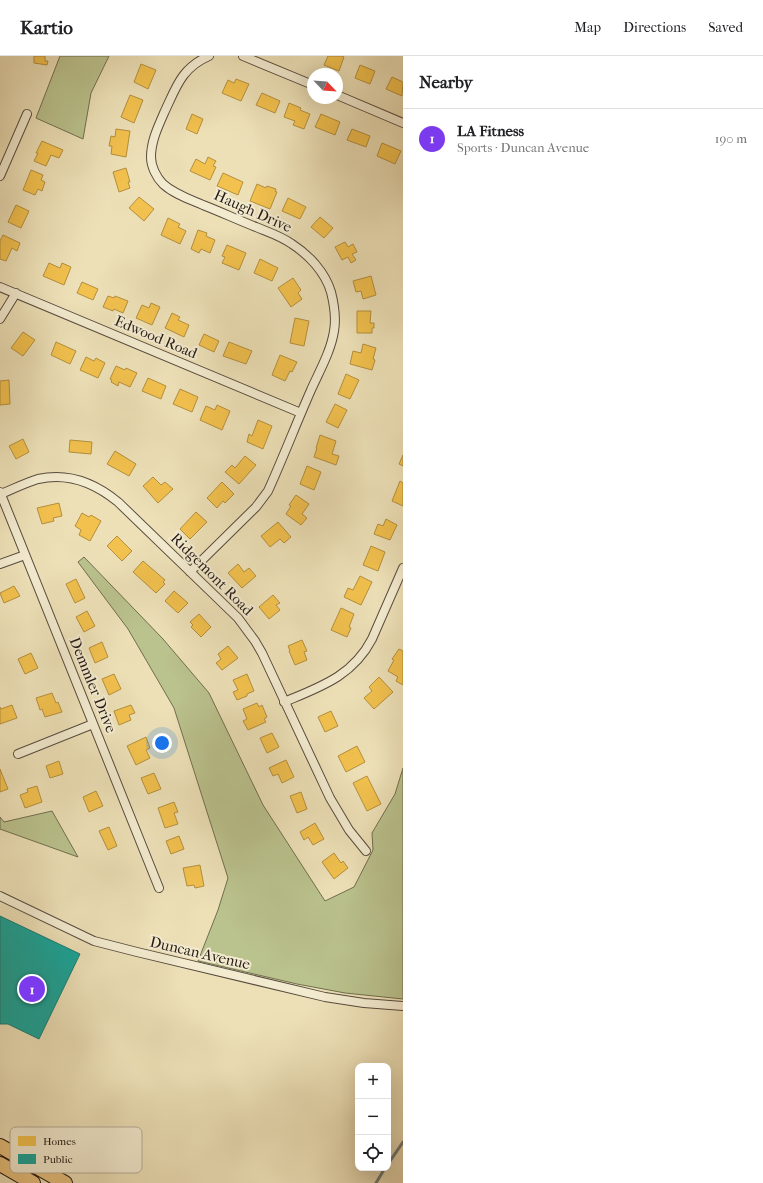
<!DOCTYPE html>
<html lang="en">
<head>
<meta charset="utf-8">
<style>
	body { margin:0; font-family:"IM FELL French Canon",serif; background:#f2f2f2; color:#202124 }
	.controls { position:absolute; right:12px; bottom:12px; display:grid; overflow:hidden; border-radius:8px; box-shadow:0 4px 16px #0002 }
	.controls button { width:36px; height:36px; display:grid; place-items:center; padding:0; border:0; border-bottom:1px solid #e0e0e0; background:#fff; color:#202124; font:20px sans-serif }
	.compass { position:absolute; left:307px; top:12px; width:36px; height:36px; border-radius:50%; background:#fff; box-shadow:0 4px 16px #0002; rotate:115deg }
	.you { position:absolute; left:162px; top:687px; width:14px; height:14px; margin:-10px; border:3px solid #fff; border-radius:50%; background:#1a73e8; box-shadow:0 0 0 6px #1a73e833 }
	.badge { display:grid; place-items:center; width:26px; height:26px; border-radius:50%; background:#7c3aed; color:#fff; font-size:13px; font-weight:700 }
	.pin { position:absolute; translate:-50% -50%; border:2px solid #fff; box-shadow:0 1px 4px #0006 }
	.list { margin:0; padding:0; list-style:none }
	h2 { display:flex; justify-content:space-between; align-items:center; height:52px; margin:0; padding:0 16px; font-size:17px }
	h2 small { font-size:13px; font-weight:400; color:#757577 }
	.list li { display:grid; grid-template-columns:26px 1fr auto; gap:12px; align-items:center; box-sizing:border-box; height:60px; padding:0 16px; border-top:1px solid #e0e0e0 }
	.list b { display:block; font-size:15px; white-space:nowrap }
	.list p { margin:0; font-size:13px; white-space:nowrap; color:#757577 }
	.list em { font-size:13px; font-style:normal; color:#757577 }
	.icon { flex:none; width:22px; height:22px; fill:none; stroke:currentColor; stroke-width:2; stroke-linecap:round; stroke-linejoin:round }
	.map { position:relative; flex:none; width:403px; height:1127px; overflow:hidden }
	header { display:flex; align-items:center; gap:24px; box-sizing:border-box; height:56px; padding:0 20px; background:#fff; border-bottom:1px solid #e0e0e0 }
	header strong { font-size:19px }
	nav { display:flex; gap:22px; margin-inline-start:auto; font-size:14px }
	main { display:flex }
	aside { flex:1; background:#fff }
	.map>svg:first-child { display:block }
	.green { fill:#bac28d; stroke:#706e50 }
	.homes { fill:#f2c14e; stroke:#b48f3d }
	.public { fill:#17a398; stroke:#1b7a70 }
	.lines { fill:none; stroke-linecap:round; stroke-linejoin:round }
	.stream { stroke:#6e7a78; stroke-width:3 }
	.minor-casing { stroke:#574c3d; stroke-width:10 }
	.trunk-casing { stroke:#251a14; stroke-width:16 }
	.minor { stroke:#f3ebd0; stroke-width:8 }
	.trunk { stroke:#e6c07c; stroke-width:14 }
	.labels { text-anchor:middle; dominant-baseline:central; stroke-width:4; stroke-linejoin:round; paint-order:stroke }
	.street-label { font-size:15px; fill:#251a14; stroke:#f3ebd0 }
	.key { fill:#f3ebd0; stroke:#b5ac98; stroke-width:1 }
	.key-label { font-size:11px; fill:#251a14 }
</style>
</head>
<body>
<header>
<strong>Kartio</strong>
<nav><a>Map</a><a>Directions</a><a>Saved</a></nav>
</header>
<main>
<div class="map">
<svg width="403" height="1127" viewBox="0 0 403 1127">
	<rect width="100%" height="100%" fill="#ede0b7"/>
	<filter id="stains"><feTurbulence type="fractalNoise" baseFrequency=".005" numOctaves="4"/><feColorMatrix values="0 0 0 0 .2 0 0 0 0 .09 0 0 0 0 .02 0 0 0 .5 -.17"/></filter>
	<radialGradient id="worn" r=".72"><stop offset=".6" stop-color="#630" stop-opacity="0"/><stop offset="1" stop-color="#630" stop-opacity=".3"/></radialGradient>
	<path class="green" d="M 60,0 L 109,0 L 91,37 L 83,83 L 36,62 Z
		M 84,501 L 163,583 L 209,637 L 263,749 L 325,845 L 354,831 L 373,794 L 372,777 L 395,738 L 403,712 L 403,943 L 345,937 L 297,928 L 198,905 L 218,854 L 228,822 L 174,652 L 128,573 L 78,506 Z
		M 52,755 L 78,801 L 0,773 L 0,761 L 4,766 Z"/>
	<path class="homes" d="M 34,0 L 45,0 L 45,5 L 48,5 L 47,9 L 34,7 Z
		M 328,0 L 342,0 L 344,1 L 339,15 L 324,9 Z
		M 141,8 L 156,14 L 148,33 L 134,26 Z
		M 360,9 L 375,15 L 370,28 L 355,22 Z
		M 392,21 L 403,26 L 402,40 L 386,33 Z
		M 236,23 L 249,28 L 241,45 L 222,37 L 228,24 L 234,27 Z
		M 262,37 L 280,45 L 275,57 L 256,49 Z
		M 130,39 L 143,44 L 134,67 L 121,61 Z
		M 289,47 L 301,52 L 300,54 L 310,58 L 304,73 L 293,69 L 295,65 L 284,61 Z
		M 192,58 L 203,63 L 197,78 L 186,73 Z
		M 321,58 L 340,66 L 335,79 L 315,71 Z
		M 116,73 L 130,75 L 126,101 L 111,98 L 112,90 L 109,90 L 111,80 L 115,81 Z
		M 352,73 L 370,80 L 366,91 L 347,84 Z
		M 42,85 L 63,94 L 59,102 L 51,99 L 46,110 L 34,105 L 38,97 L 36,97 Z
		M 382,87 L 401,95 L 395,108 L 377,100 Z
		M 208,101 L 216,105 L 213,110 L 216,111 L 210,124 L 190,115 L 196,103 L 205,108 Z
		M 126,112 L 130,126 L 128,126 L 130,132 L 119,136 L 113,116 Z
		M 31,114 L 43,119 L 41,124 L 45,126 L 42,135 L 38,133 L 35,139 L 23,134 Z
		M 223,117 L 243,126 L 238,139 L 217,130 Z
		M 257,128 L 266,132 L 267,130 L 276,133 L 275,135 L 277,136 L 270,153 L 250,145 Z
		M 139,141 L 154,153 L 144,165 L 129,152 Z
		M 288,142 L 306,151 L 300,163 L 282,155 Z
		M 16,149 L 29,155 L 21,172 L 8,166 Z
		M 320,161 L 333,172 L 324,182 L 311,171 Z
		M 168,162 L 180,168 L 178,171 L 186,175 L 180,188 L 161,179 Z
		M 198,174 L 207,177 L 206,180 L 215,184 L 210,197 L 201,193 L 199,197 L 191,193 Z
		M 3,179 L 20,187 L 17,195 L 12,192 L 6,205 L 0,203 L 0,185 Z
		M 345,186 L 348,191 L 353,188 L 357,196 L 352,198 L 356,204 L 351,207 L 348,201 L 342,204 L 335,191 Z
		M 227,189 L 246,197 L 239,214 L 222,207 L 225,201 L 222,200 Z
		M 260,203 L 278,212 L 272,225 L 254,217 Z
		M 49,207 L 60,212 L 62,207 L 71,211 L 64,229 L 43,220 Z
		M 371,220 L 376,239 L 363,243 L 361,235 L 356,236 L 353,225 Z
		M 293,222 L 301,234 L 298,237 L 302,243 L 291,251 L 278,232 Z
		M 82,226 L 98,233 L 93,244 L 77,237 Z
		M 108,240 L 114,242 L 115,240 L 128,245 L 123,257 L 114,253 L 113,255 L 103,251 Z
		M 151,247 L 160,251 L 152,269 L 136,262 L 142,249 L 149,252 Z
		M 357,255 L 371,255 L 370,267 L 374,267 L 374,272 L 372,272 L 372,277 L 357,277 Z
		M 172,257 L 180,261 L 178,264 L 189,269 L 184,281 L 165,272 Z
		M 295,262 L 309,265 L 304,290 L 290,287 Z
		M 23,276 L 35,284 L 23,300 L 11,292 Z
		M 204,278 L 219,285 L 214,296 L 199,289 Z
		M 56,286 L 76,295 L 70,308 L 51,299 Z
		M 229,286 L 252,295 L 246,308 L 223,300 Z
		M 363,288 L 376,292 L 373,303 L 375,304 L 372,314 L 350,308 L 353,295 L 361,297 Z
		M 280,299 L 297,306 L 292,316 L 290,315 L 285,325 L 272,319 Z
		M 86,301 L 94,305 L 96,302 L 105,307 L 98,322 L 80,314 Z
		M 116,310 L 125,314 L 126,312 L 137,317 L 130,331 L 119,326 L 118,330 L 111,326 L 112,324 L 110,323 Z
		M 346,318 L 359,324 L 350,343 L 338,338 Z
		M 148,322 L 166,330 L 161,343 L 142,335 Z
		M 9,324 L 10,348 L 0,349 L 0,325 Z
		M 180,333 L 198,341 L 192,356 L 173,348 Z
		M 335,348 L 347,354 L 338,372 L 326,366 Z
		M 217,349 L 230,355 L 222,374 L 200,364 L 206,350 L 215,354 Z
		M 258,364 L 272,370 L 263,393 L 247,386 L 249,378 L 252,380 Z
		M 320,379 L 336,385 L 332,398 L 339,400 L 336,409 L 314,401 L 317,392 L 316,392 Z
		M 23,383 L 29,396 L 16,403 L 9,390 Z
		M 70,384 L 92,386 L 91,398 L 69,396 Z
		M 115,395 L 136,408 L 129,420 L 107,408 Z
		M 403,399 L 403,410 L 399,408 Z
		M 245,400 L 256,409 L 239,428 L 225,416 L 232,409 L 235,412 Z
		M 307,410 L 321,416 L 314,434 L 300,428 Z
		M 153,421 L 161,429 L 165,426 L 173,433 L 158,447 L 143,430 Z
		M 400,425 L 403,427 L 403,450 L 392,445 Z
		M 222,426 L 234,438 L 225,447 L 223,445 L 217,452 L 207,442 Z
		M 296,439 L 309,448 L 302,458 L 307,462 L 301,469 L 286,458 L 291,450 L 289,449 Z
		M 59,447 L 62,460 L 53,462 L 54,465 L 42,468 L 37,452 Z
		M 196,456 L 207,466 L 190,483 L 180,473 Z
		M 82,457 L 89,461 L 91,459 L 101,465 L 90,485 L 79,479 L 81,474 L 75,470 Z
		M 386,463 L 397,469 L 390,484 L 374,478 L 378,468 L 383,470 Z
		M 278,466 L 291,481 L 284,487 L 280,483 L 270,491 L 261,480 Z
		M 117,480 L 132,495 L 122,505 L 107,490 Z
		M 371,490 L 385,496 L 378,515 L 363,509 Z
		M 143,505 L 165,524 L 163,526 L 165,528 L 156,537 L 133,516 Z
		M 238,508 L 244,516 L 249,512 L 256,520 L 242,532 L 228,517 Z
		M 360,520 L 372,526 L 361,549 L 344,541 L 348,532 L 353,534 Z
		M 76,523 L 85,542 L 75,547 L 66,528 Z
		M 14,530 L 20,540 L 4,547 L 0,537 Z
		M 174,535 L 188,547 L 178,557 L 165,545 Z
		M 273,539 L 280,547 L 276,549 L 280,554 L 269,563 L 259,551 Z
		M 341,552 L 354,558 L 349,571 L 351,572 L 347,581 L 331,574 Z
		M 87,555 L 95,570 L 84,576 L 76,561 Z
		M 199,558 L 211,571 L 201,581 L 191,571 L 193,569 L 190,566 Z
		M 302,584 L 307,595 L 304,596 L 307,604 L 295,609 L 289,595 L 290,595 L 288,590 Z
		M 102,586 L 108,601 L 95,607 L 89,592 Z
		M 228,590 L 238,602 L 222,614 L 216,607 L 221,603 L 218,598 Z
		M 399,593 L 403,595 L 403,629 L 396,625 L 398,621 L 388,615 L 394,604 L 392,603 Z
		M 31,597 L 38,612 L 25,618 L 18,603 Z
		M 114,618 L 121,633 L 109,639 L 102,623 Z
		M 247,618 L 254,635 L 247,638 L 247,640 L 237,644 L 233,636 L 238,634 L 233,624 Z
		M 379,621 L 393,636 L 374,653 L 364,642 L 372,635 L 369,631 Z
		M 52,637 L 56,647 L 58,646 L 62,656 L 45,661 L 42,653 L 40,654 L 36,642 Z
		M 257,647 L 259,651 L 262,649 L 267,661 L 264,663 L 266,666 L 248,674 L 243,665 L 247,663 L 243,653 Z
		M 12,649 L 17,662 L 0,668 L 0,651 L 1,653 Z
		M 131,649 L 135,657 L 129,659 L 131,664 L 119,669 L 114,655 Z
		M 331,655 L 338,670 L 325,676 L 318,661 Z
		M 272,677 L 279,691 L 267,697 L 260,682 Z
		M 146,681 L 150,692 L 146,694 L 150,702 L 136,709 L 127,690 Z
		M 357,690 L 365,706 L 346,716 L 338,700 Z
		M 286,704 L 294,721 L 282,727 L 278,718 L 273,720 L 269,712 Z
		M 59,705 L 63,718 L 50,722 L 46,710 Z
		M 0,713 L 8,733 L 0,736 Z
		M 154,717 L 161,733 L 148,738 L 141,722 Z
		M 367,720 L 381,748 L 367,755 L 353,727 Z
		M 37,730 L 42,746 L 25,752 L 20,739 L 28,736 L 27,733 Z
		M 96,735 L 103,750 L 89,756 L 83,741 Z
		M 301,736 L 307,753 L 297,757 L 290,740 Z
		M 174,746 L 178,756 L 174,757 L 178,768 L 165,772 L 158,752 Z
		M 315,767 L 324,783 L 313,789 L 308,781 L 304,784 L 300,776 Z
		M 109,771 L 117,790 L 108,794 L 99,775 Z
		M 179,780 L 184,793 L 171,798 L 166,785 Z
		M 334,797 L 341,807 L 343,805 L 348,812 L 334,823 L 322,806 Z
		M 200,809 L 204,830 L 195,832 L 194,829 L 187,830 L 183,812 Z"/>
	<path class="public" d="M 0,860 L 80,898 L 39,983 L 8,968 L 0,968 Z"/>
	<g class="lines">
		<path class="stream" d="M 388,1108 L 403,1086
			M 376,1127 L 385,1112"/>
		<g class="minor-casing">
			<path id="minor" d="M 243,0 L 313,29
				M 337,39 L 403,67
				M 0,120 L 27,58
				M 0,231 L 301,357
				M 0,263 L 16,237
				M 0,436 L 159,832
				M 1,438 C 13,433 25,427 38,423 C 69,416 95,427 118,446 L 238,562 L 255,585 L 262,597 L 330,742 L 349,774 L 366,795
				M 0,508 L 25,499
				M 190,516 L 256,451 L 268,435 C 283,402 296,368 311,334 C 319,316 331,295 334,275 C 336,264 334,248 331,236 C 325,216 309,199 292,188 C 281,180 268,176 256,171 C 238,164 221,156 203,149 C 189,143 174,138 163,128 C 156,121 151,110 151,101 C 151,85 158,71 164,57 C 176,32 181,12 209,0
				M 284,646 C 320,631 353,620 372,583 L 403,512
				M 18,698 L 93,668
				M 0,840 L 94,885 L 137,896 L 325,941 L 364,947 L 403,950"/>
		</g>
		<g class="trunk-casing">
			<path id="trunk" d="M 0,1090 L 65,1127
				M 0,1108 L 33,1127"/>
		</g>
		<use href="#minor" class="minor"/>
		<use href="#trunk" class="trunk"/>
	</g>
	<g class="labels">
		<g class="street-label">
			<text transform="translate(253 155) rotate(24)">Haugh Drive</text>
			<text transform="translate(156 281) rotate(23)">Edwood Road</text>
			<text transform="translate(212 518) rotate(45)">Ridgemont Road</text>
			<text transform="translate(93 629) rotate(68)">Demmler Drive</text>
			<text transform="translate(200 897) rotate(13)">Duncan Avenue</text>
		</g>
	</g>
	<rect x="10" y="1071" width="132" height="46" rx="6" class="key"/>
	<rect x="18" y="1080" width="18" height="10" fill="#f2c14e"/>
	<rect x="18" y="1098" width="18" height="10" fill="#17a398"/>
	<g class="key-label">
		<text x="43" y="1089">Homes</text>
		<text x="43" y="1107">Public</text>
	</g>
	<rect width="100%" height="100%" filter="url(#stains)"/>
	<rect width="100%" height="100%" fill="url(#worn)"/>
</svg>
<div class="controls">
<button>+</button>
<button>−</button>
<button><svg class="icon" aria-label="locate" viewBox="0 0 24 24"><circle cx="12" cy="12" r="6"/><path d="M12 2v4M12 18v4M2 12h4M18 12h4"/></svg></button>
</div>
<svg class="compass" viewBox="-18 -18 36 36"><path d="M0-13l5 13h-10z" fill="#e53935"/><path d="M0 13l5-13h-10z" fill="#757577"/></svg>
<div class="you"></div>
<div class="pin badge" style="left:32px;top:933px">1</div>
</div>
<aside>
<h2>Nearby<small></small></h2>
<ul class="list">
<li><span class="badge">1</span><div><b>LA Fitness</b><p>Sports · Duncan Avenue</p></div><em>190 m</em></li>
</ul>
</aside>
</main>
</body>
</html>
